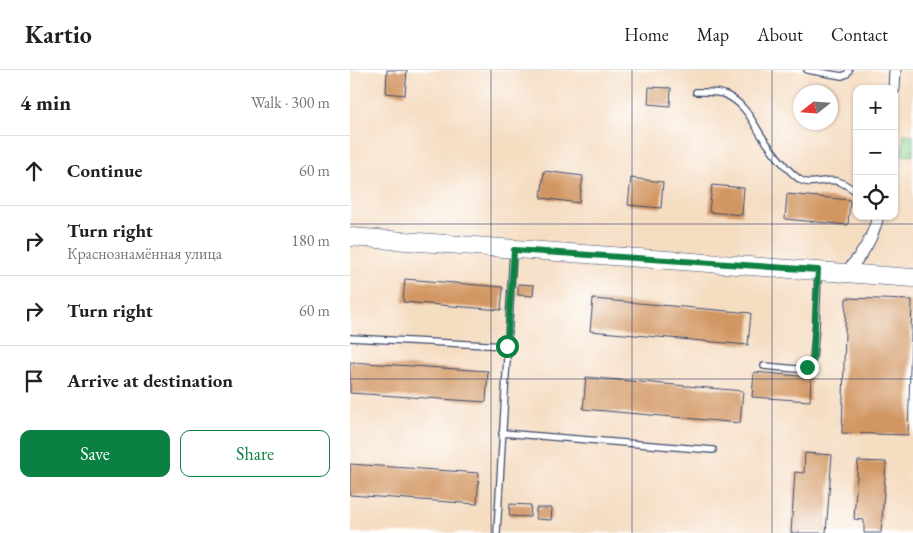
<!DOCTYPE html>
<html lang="en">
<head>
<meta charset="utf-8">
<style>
	body { margin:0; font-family:"EB Garamond",serif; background:#f2f2f2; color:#202124 }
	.controls { position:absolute; right:15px; top:15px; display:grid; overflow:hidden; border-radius:10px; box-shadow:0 1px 4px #0004 }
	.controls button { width:45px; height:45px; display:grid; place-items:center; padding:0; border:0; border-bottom:1px solid #e0e0e0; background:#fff; color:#202124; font:25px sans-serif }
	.compass { position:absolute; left:443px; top:15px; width:45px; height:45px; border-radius:50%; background:#fff; box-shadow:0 1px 4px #0004; rotate:253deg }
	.stop { position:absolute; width:15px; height:15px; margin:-11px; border:4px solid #0b8043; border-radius:50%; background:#fff }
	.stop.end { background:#0b8043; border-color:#fff; box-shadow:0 1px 5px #0008 }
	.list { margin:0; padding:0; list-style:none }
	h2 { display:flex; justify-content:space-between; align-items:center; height:65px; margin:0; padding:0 20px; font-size:21px }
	h2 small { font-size:16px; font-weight:400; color:#757577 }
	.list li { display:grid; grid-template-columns:32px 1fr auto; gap:15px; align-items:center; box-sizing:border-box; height:70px; padding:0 20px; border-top:1px solid #e0e0e0 }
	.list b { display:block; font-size:19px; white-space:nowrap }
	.list p { margin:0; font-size:16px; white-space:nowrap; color:#757577 }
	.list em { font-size:16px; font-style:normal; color:#757577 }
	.actions { display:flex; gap:10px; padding:15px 20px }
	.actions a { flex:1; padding:11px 0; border:1px solid #0b8043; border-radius:10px; text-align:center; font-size:18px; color:#0b8043 }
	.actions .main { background:#0b8043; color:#fff }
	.icon { flex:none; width:28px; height:28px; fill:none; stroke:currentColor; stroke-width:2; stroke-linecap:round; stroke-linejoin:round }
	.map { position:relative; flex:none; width:563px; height:463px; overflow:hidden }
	header { display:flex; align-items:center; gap:30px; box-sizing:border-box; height:70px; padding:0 25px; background:#fff; border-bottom:1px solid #e0e0e0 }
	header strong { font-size:24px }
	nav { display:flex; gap:28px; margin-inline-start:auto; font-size:18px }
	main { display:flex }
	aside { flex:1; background:#fff }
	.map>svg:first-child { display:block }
	.green { fill:#91d58e; stroke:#568276 }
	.building { fill:#d29662 }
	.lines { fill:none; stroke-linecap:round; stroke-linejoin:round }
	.service-casing { stroke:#3c496d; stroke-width:8 }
	.minor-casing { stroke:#3c496d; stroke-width:13 }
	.primary-casing { stroke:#3c496d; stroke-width:19 }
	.service { stroke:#fff; stroke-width:5.5 }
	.minor { stroke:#fff; stroke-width:11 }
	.primary { stroke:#fff; stroke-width:18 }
	.route { stroke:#0b8043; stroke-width:6 }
	.grid { fill:none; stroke:#1b2f5e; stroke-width:1; stroke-opacity:0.55 }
</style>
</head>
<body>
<header>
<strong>Kartio</strong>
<nav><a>Home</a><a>Map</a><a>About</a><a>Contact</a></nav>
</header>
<main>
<aside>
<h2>4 min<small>Walk · 300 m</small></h2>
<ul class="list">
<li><svg class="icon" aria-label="ahead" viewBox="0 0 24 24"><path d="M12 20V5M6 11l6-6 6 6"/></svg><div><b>Continue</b></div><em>60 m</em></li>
<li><svg class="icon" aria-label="right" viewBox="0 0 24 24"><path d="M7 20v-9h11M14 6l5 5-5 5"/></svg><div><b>Turn right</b><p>Краснознамённая улица</p></div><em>180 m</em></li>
<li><svg class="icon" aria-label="right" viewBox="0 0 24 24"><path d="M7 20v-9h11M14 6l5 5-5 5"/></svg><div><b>Turn right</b></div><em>60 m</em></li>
<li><svg class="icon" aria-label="arrive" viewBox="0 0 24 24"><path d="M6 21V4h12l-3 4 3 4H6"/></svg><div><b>Arrive at destination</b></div></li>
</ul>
<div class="actions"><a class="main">Save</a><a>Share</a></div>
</aside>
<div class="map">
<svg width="563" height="463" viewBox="0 0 563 463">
	<rect width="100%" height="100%" fill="#fff"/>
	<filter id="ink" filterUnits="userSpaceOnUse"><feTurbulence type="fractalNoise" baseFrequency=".02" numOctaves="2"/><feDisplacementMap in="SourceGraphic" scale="10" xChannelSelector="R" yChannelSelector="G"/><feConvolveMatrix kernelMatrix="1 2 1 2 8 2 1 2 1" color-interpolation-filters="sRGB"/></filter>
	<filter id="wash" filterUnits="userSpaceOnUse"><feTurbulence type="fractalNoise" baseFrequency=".0096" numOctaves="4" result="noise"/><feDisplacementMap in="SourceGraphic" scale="20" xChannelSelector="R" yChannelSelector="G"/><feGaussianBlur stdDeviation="1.12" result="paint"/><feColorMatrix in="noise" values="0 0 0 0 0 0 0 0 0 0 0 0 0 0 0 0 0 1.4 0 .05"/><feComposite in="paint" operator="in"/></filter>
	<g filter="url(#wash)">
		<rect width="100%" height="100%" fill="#f5ddc2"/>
		<path class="green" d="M 554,64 L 563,65 L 563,86 L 552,85 Z"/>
		<g id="blocks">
			<path class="building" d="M 37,0 L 57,0 L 55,25 L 36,23 Z
				M 299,17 L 321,18 L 320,36 L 298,34 Z
				M 194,101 L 233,106 L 229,133 L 191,128 Z
				M 281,108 L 313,112 L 311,138 L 278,135 Z
				M 362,115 L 394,118 L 392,145 L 359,142 Z
				M 437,124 L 500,130 L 498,155 L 435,149 Z
				M 55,209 L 153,217 L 151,240 L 53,232 Z
				M 168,214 L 184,215 L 183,226 L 168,225 Z
				M 496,228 L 562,230 L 558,365 L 492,363 Z
				M 243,229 L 401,243 L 398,275 L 240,261 Z
				M 0,292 L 138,301 L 136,332 L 0,323 Z
				M 404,302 L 461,307 L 460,331 L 402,327 Z
				M 236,307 L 393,321 L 390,353 L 233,339 Z
				M 455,383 L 482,385 L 476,463 L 441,463 L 445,402 L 454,403 Z
				M 508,391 L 536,392 L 531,463 L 514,463 L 514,450 L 504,449 Z
				M 0,394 L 129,403 L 127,434 L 0,425 Z
				M 160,434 L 181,435 L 180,447 L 159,446 Z
				M 186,438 L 202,438 L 201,450 L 186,449 Z"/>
		</g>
	</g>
	<g filter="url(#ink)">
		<use href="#blocks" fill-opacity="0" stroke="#3c496d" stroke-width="1"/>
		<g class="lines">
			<g class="service-casing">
				<path id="service" d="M 457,0 L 492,6 L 497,4 L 499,0
					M 346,22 C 356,22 367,21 376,25 C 394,33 402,50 411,65 C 420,78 437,100 449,109 C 459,117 475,108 487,111 C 494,113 500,117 507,122
					M 0,268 L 157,276
					M 414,296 L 447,299 L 457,297 L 463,289 L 466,255 L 468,203
					M 152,363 L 363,380
					M 147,463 L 163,182"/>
			</g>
			<g class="minor-casing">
				<path id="minor" d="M 544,19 L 545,0
					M 496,202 C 513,184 522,170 528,146"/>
			</g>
			<g class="primary-casing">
				<path id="primary" d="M 0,167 L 563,208"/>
			</g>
			<use href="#service" class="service"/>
			<use href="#minor" class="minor"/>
			<use href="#primary" class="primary"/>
		</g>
	</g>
	<g class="lines" filter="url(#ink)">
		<path class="route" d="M 157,276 L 164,180 L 468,200 L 463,289 L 457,297"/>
	</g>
	<path class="grid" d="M 141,0 L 141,463M 282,0 L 282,463M 422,0 L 422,463M 0,154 L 563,154M 0,309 L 563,309"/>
</svg>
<div class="controls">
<button>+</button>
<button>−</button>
<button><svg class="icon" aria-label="locate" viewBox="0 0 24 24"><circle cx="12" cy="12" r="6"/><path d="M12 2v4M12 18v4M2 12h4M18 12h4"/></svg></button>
</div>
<svg class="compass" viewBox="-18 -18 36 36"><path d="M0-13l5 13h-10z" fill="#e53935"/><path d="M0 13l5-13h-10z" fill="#757577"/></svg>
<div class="stop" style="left:157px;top:276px"></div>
<div class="stop end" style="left:457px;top:297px"></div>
</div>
</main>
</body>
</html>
